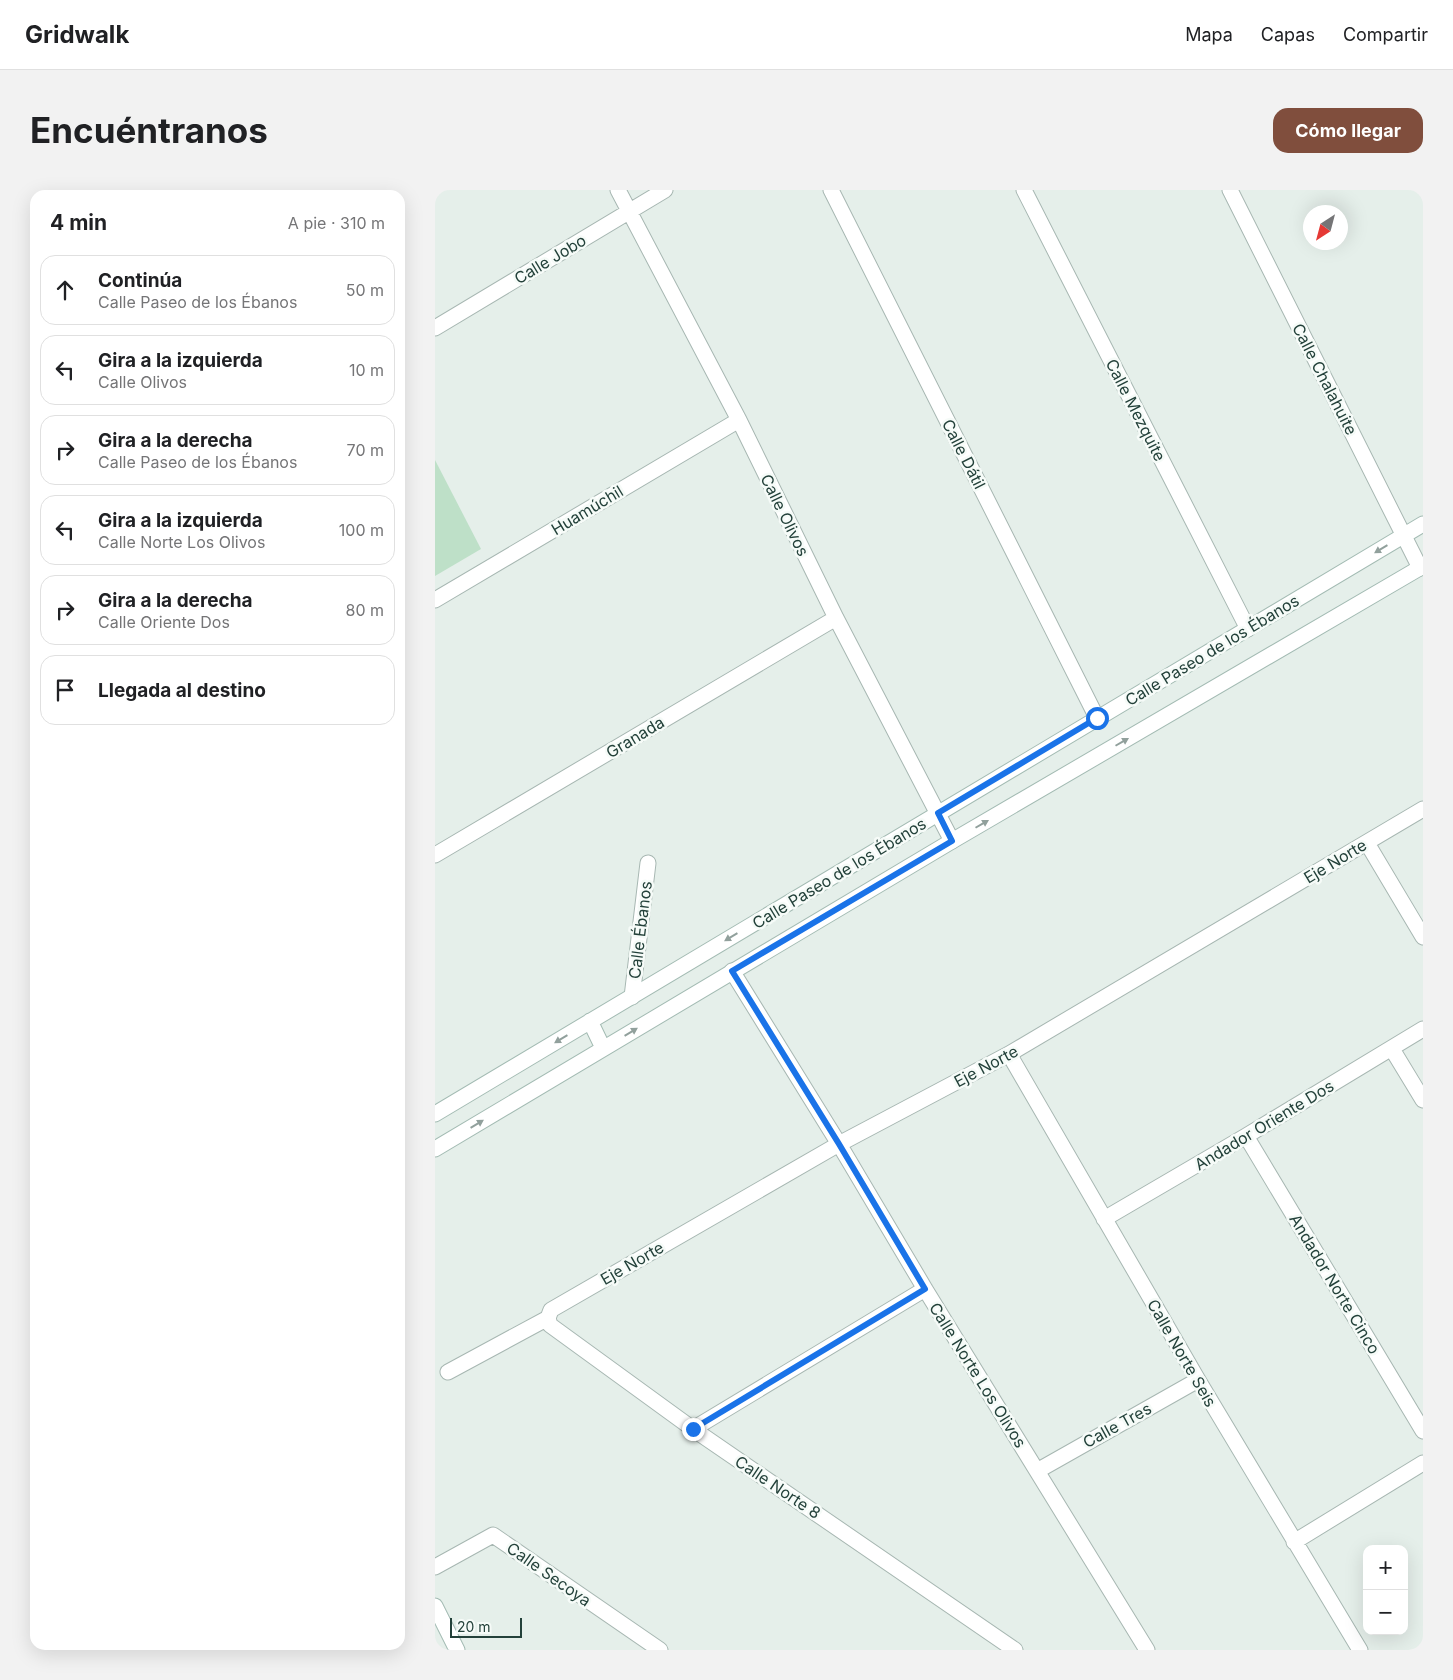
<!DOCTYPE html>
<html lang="es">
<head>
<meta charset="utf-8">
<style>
	body { margin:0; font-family:Inter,sans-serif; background:#f2f2f2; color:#202124 }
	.controls { position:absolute; right:15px; bottom:15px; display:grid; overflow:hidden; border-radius:10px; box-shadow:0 5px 20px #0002 }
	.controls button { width:45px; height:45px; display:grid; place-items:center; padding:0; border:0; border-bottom:1px solid #e0e0e0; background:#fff; color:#202124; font:25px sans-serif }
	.compass { position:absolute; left:868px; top:15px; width:45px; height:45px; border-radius:50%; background:#fff; box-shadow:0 5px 20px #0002; rotate:216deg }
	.scale { position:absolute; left:15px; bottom:12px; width:72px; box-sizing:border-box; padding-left:5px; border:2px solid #23413a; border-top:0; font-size:14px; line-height:18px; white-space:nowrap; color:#23413a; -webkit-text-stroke:4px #f6fbf8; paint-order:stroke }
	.stop { position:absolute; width:15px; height:15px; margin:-11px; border:4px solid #1a73e8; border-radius:50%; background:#fff }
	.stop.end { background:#1a73e8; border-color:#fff; box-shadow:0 1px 5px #0008 }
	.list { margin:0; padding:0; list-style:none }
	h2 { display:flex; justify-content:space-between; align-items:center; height:65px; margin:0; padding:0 20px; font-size:21px }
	h2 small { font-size:16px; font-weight:400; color:#757577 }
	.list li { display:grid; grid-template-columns:32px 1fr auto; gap:15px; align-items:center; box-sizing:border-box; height:70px; margin:0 10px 10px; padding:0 10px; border:1px solid #e0e0e0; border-radius:15px }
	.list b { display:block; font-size:19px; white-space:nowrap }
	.list p { margin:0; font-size:16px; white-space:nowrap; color:#757577 }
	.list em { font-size:16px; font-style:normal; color:#757577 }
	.icon { flex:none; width:28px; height:28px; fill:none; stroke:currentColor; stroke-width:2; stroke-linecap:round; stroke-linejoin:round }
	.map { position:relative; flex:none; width:988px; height:1460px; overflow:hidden; border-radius:15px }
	header { display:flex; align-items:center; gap:30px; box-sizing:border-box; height:70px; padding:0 25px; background:#fff; border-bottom:1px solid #e0e0e0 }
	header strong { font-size:24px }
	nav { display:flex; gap:28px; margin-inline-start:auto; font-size:18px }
	.intro { display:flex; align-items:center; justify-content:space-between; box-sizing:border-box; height:120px; padding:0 30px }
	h1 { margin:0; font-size:35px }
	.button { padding:12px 22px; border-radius:15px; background:#804e3d; color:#fff; font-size:18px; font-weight:700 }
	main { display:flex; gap:30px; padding:0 30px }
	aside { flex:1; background:#fff; border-radius:15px; box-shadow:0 5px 20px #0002 }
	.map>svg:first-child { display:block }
	.green { fill:#bee0c8 }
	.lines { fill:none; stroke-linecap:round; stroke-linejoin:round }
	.street-casing { stroke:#a7b7b2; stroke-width:17 }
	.secondary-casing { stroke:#a3bbb3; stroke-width:17 }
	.street { stroke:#fff; stroke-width:15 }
	.secondary { stroke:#fff; stroke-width:15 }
	.oneway { fill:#91a09c }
	.route { stroke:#1a73e8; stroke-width:6 }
	.labels { text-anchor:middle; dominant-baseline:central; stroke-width:5; stroke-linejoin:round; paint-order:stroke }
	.street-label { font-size:16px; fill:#23413a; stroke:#f6fbf8 }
</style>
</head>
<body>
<header>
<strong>Gridwalk</strong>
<nav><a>Mapa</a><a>Capas</a><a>Compartir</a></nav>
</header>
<div class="intro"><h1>Encuéntranos</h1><a class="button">Cómo llegar</a></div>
<main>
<aside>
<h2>4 min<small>A pie · 310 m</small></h2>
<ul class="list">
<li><svg class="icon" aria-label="ahead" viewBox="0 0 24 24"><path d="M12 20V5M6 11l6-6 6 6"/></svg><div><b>Continúa</b><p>Calle Paseo de los Ébanos</p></div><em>50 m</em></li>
<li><svg class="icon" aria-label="left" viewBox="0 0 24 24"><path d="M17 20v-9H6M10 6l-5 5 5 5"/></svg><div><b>Gira a la izquierda</b><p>Calle Olivos</p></div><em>10 m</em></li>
<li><svg class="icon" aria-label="right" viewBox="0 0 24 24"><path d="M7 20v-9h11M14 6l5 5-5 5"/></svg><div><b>Gira a la derecha</b><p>Calle Paseo de los Ébanos</p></div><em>70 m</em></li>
<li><svg class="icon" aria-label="left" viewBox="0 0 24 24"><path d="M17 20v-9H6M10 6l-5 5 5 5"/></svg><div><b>Gira a la izquierda</b><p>Calle Norte Los Olivos</p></div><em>100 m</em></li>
<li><svg class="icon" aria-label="right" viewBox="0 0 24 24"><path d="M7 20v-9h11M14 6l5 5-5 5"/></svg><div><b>Gira a la derecha</b><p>Calle Oriente Dos</p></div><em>80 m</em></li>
<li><svg class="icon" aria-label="arrive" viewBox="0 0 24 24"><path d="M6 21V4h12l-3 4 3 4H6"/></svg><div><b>Llegada al destino</b></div></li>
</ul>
</aside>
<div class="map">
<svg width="988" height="1460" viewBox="0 0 988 1460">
	<rect width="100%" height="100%" fill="#e5efea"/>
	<path class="green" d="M 0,270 L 46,359 L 0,386 Z"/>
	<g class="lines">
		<g class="street-casing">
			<path id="street" d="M 183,0 L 304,230 L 401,428 L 517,651
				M 396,0 L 662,528
				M 589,0 L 813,439
				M 795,0 L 985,378
				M 0,138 L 230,0
				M 0,410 L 304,230
				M 932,653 L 988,747
				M 0,665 L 401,428
				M 297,781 L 404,954 L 490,1099 L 712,1460
				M 197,807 L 213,673
				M 957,859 L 988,910
				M 574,864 L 763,1190 L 925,1460
				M 811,946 L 988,1241
				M 669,1029 L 811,946 L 988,839
				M 113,1128 L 116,1120 L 404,954 L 574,864 L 988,619
				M 113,1128 L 115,1135 L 258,1239 L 580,1460
				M 13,1182 L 113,1128
				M 258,1239 L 490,1099
				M 602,1281 L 763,1190
				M 859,1352 L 988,1273
				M 0,1377 L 58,1345 L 225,1460"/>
		</g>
		<g class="secondary-casing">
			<path id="secondary" d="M 155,831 L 168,858
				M 0,924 L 988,334
				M 0,959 L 517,651 L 988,376
				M 0,1416 L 22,1460"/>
		</g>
		<use href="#street" class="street"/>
		<use href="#secondary" class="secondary"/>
	</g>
	<defs><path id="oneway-solid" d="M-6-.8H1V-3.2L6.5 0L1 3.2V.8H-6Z" transform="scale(1.25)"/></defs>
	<g class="oneway">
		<use href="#oneway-solid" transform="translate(946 359) rotate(149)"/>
		<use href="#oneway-solid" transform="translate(687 552) rotate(-30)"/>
		<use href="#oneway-solid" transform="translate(547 634) rotate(-30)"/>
		<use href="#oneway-solid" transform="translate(296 747) rotate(149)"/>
		<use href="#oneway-solid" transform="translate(196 842) rotate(-31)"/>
		<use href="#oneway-solid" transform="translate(126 849) rotate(149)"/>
		<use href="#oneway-solid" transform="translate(42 934) rotate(-31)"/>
	</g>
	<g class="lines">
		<path class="route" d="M 258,1239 L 490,1099 L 404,954 L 297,781 L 517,651 L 503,623 L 662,528"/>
	</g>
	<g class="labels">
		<g class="street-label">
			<text transform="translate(115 69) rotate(-31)">Calle Jobo</text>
			<text transform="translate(890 189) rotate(63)">Calle Chalahuite</text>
			<text transform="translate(701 220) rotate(63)">Calle Mezquite</text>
			<text transform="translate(529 264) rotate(63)">Calle Dátil</text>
			<text transform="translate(152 320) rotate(-31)">Huamúchil</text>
			<text transform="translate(350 325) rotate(64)">Calle Olivos</text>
			<text transform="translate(777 460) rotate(-31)">Calle Paseo de los Ébanos</text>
			<text transform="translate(200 547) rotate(-31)">Granada</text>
			<text transform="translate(900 671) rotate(-31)">Eje Norte</text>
			<text transform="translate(404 683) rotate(-31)">Calle Paseo de los Ébanos</text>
			<text transform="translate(205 740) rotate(-83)">Calle Ébanos</text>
			<text transform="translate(551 876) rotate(-28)">Eje Norte</text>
			<text transform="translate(829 935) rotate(-31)">Andador Oriente Dos</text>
			<text transform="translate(197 1073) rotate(-30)">Eje Norte</text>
			<text transform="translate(900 1094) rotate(59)">Andador Norte Cinco</text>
			<text transform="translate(747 1163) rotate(60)">Calle Norte Seis</text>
			<text transform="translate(543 1185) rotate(58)">Calle Norte Los Olivos</text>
			<text transform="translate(682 1235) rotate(-29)">Calle Tres</text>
			<text transform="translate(343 1297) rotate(34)">Calle Norte 8</text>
			<text transform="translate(114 1384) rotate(35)">Calle Secoya</text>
		</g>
	</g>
</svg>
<div class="controls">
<button>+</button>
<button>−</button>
</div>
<svg class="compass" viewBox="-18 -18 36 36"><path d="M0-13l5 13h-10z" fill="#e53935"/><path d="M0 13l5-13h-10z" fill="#757577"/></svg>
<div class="scale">20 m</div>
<div class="stop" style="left:662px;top:528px"></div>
<div class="stop end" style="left:258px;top:1239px"></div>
</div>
</main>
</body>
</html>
